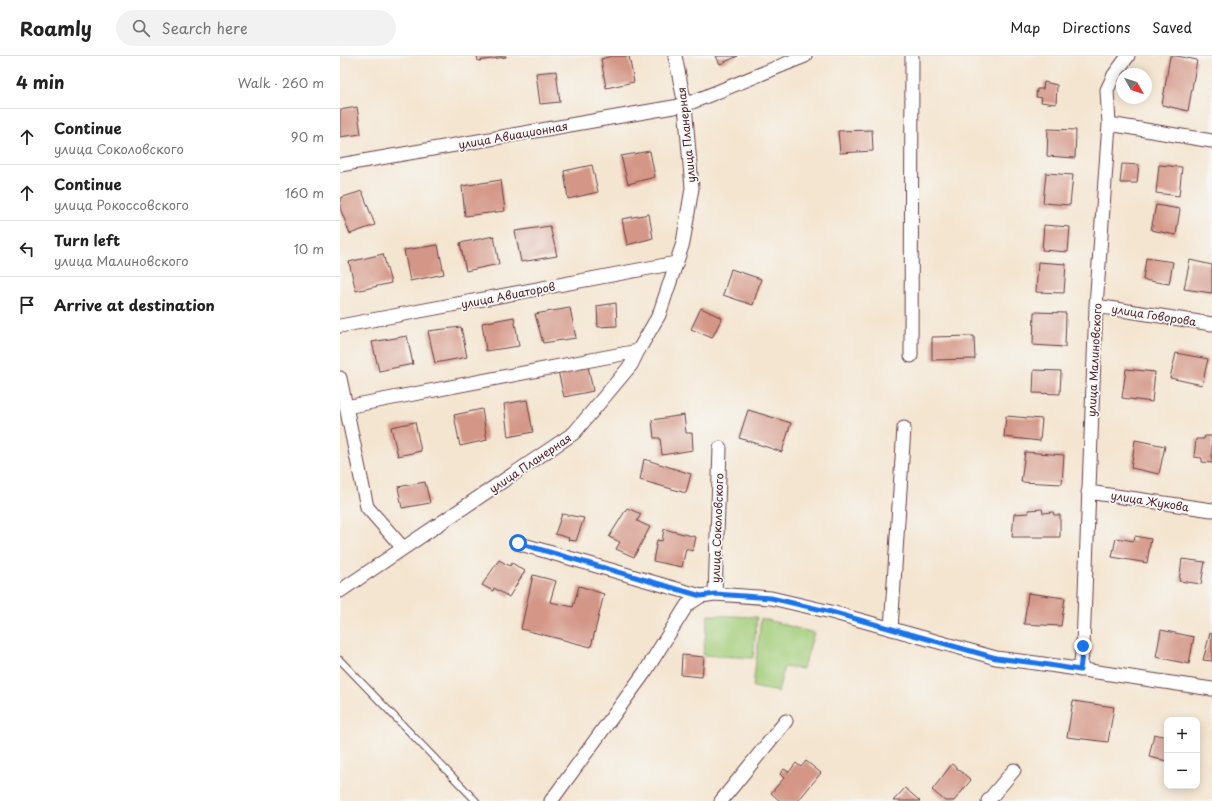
<!DOCTYPE html>
<html lang="en">
<head>
<meta charset="utf-8">
<style>
	body { margin:0; font-family:"Playpen Sans",sans-serif; background:#f2f2f2; color:#222 }
	.controls { position:absolute; right:12px; bottom:12px; display:grid; overflow:hidden; border-radius:8px; box-shadow:0 2px 10px #0003 }
	.controls button { width:36px; height:36px; display:grid; place-items:center; padding:0; border:0; border-bottom:1px solid #e0e0e0; background:#fff; color:#222; font:20px sans-serif }
	.compass { position:absolute; left:776px; top:12px; width:36px; height:36px; border-radius:50%; background:#fff; box-shadow:0 2px 10px #0003; rotate:129deg }
	.stop { position:absolute; width:12px; height:12px; margin:-9px; border:3px solid #1a73e8; border-radius:50%; background:#fff }
	.stop.end { background:#1a73e8; border-color:#fff; box-shadow:0 1px 4px #0008 }
	.list { margin:0; padding:0; list-style:none }
	h2 { display:flex; justify-content:space-between; align-items:center; height:52px; margin:0; padding:0 16px; font-size:17px }
	h2 small { font-size:13px; font-weight:400; color:#767676 }
	.list li { display:grid; grid-template-columns:26px 1fr auto; gap:12px; align-items:center; box-sizing:border-box; height:56px; padding:0 16px; border-top:1px solid #e0e0e0 }
	.list b { display:block; font-size:15px; white-space:nowrap }
	.list p { margin:0; font-size:13px; white-space:nowrap; color:#767676 }
	.list em { font-size:13px; font-style:normal; color:#767676 }
	.icon { flex:none; width:22px; height:22px; fill:none; stroke:currentColor; stroke-width:2; stroke-linecap:round; stroke-linejoin:round }
	.map { position:relative; flex:none; width:872px; height:745px; overflow:hidden }
	header { display:flex; align-items:center; gap:24px; box-sizing:border-box; height:56px; padding:0 20px; background:#fff; border-bottom:1px solid #e0e0e0 }
	header strong { font-size:19px }
	nav { display:flex; gap:22px; margin-inline-start:auto; font-size:14px }
	.search { width:280px; height:36px; background:#f2f2f2; display:flex; align-items:center; gap:10px; box-sizing:border-box; padding:0 14px; border-radius:22px; color:#767676; font-size:15px }
	main { display:flex }
	aside { flex:1; background:#fff }
	.map>svg:first-child { display:block }
	.green { fill:#a4ce7b; stroke:#777653 }
	.building { fill:#d49686 }
	.lines { fill:none; stroke-linecap:round; stroke-linejoin:round }
	.lane-casing { stroke:#643d44; stroke-width:8 }
	.street-casing { stroke:#643d44; stroke-width:15 }
	.lane { stroke:#fff; stroke-width:6 }
	.street { stroke:#fff; stroke-width:13 }
	.route { stroke:#1a73e8; stroke-width:5 }
	.labels { text-anchor:middle; dominant-baseline:central; stroke-width:3.5; stroke-linejoin:round; paint-order:stroke }
	.street-label { font-size:11px; fill:#4a1f2b; stroke:#f6f6f2 }
</style>
</head>
<body>
<header>
<strong>Roamly</strong>
<div class="search"><svg class="icon" aria-label="search" viewBox="0 0 24 24"><circle cx="10" cy="10" r="6"/><path d="M15 15l6 6"/></svg>Search here</div>
<nav><a>Map</a><a>Directions</a><a>Saved</a></nav>
</header>
<main>
<aside>
<h2>4 min<small>Walk · 260 m</small></h2>
<ul class="list">
<li><svg class="icon" aria-label="ahead" viewBox="0 0 24 24"><path d="M12 20V5M6 11l6-6 6 6"/></svg><div><b>Continue</b><p>улица Соколовского</p></div><em>90 m</em></li>
<li><svg class="icon" aria-label="ahead" viewBox="0 0 24 24"><path d="M12 20V5M6 11l6-6 6 6"/></svg><div><b>Continue</b><p>улица Рокоссовского</p></div><em>160 m</em></li>
<li><svg class="icon" aria-label="left" viewBox="0 0 24 24"><path d="M17 20v-9H6M10 6l-5 5 5 5"/></svg><div><b>Turn left</b><p>улица Малиновского</p></div><em>10 m</em></li>
<li><svg class="icon" aria-label="arrive" viewBox="0 0 24 24"><path d="M6 21V4h12l-3 4 3 4H6"/></svg><div><b>Arrive at destination</b></div></li>
</ul>
</aside>
<div class="map">
<svg width="872" height="745" viewBox="0 0 872 745">
	<rect width="100%" height="100%" fill="#f6f6f2"/>
	<filter id="ink" filterUnits="userSpaceOnUse"><feTurbulence type="fractalNoise" baseFrequency=".025" numOctaves="2"/><feDisplacementMap in="SourceGraphic" scale="8" xChannelSelector="R" yChannelSelector="G"/><feConvolveMatrix kernelMatrix="1 2 1 2 8 2 1 2 1" color-interpolation-filters="sRGB"/></filter>
	<filter id="wash" filterUnits="userSpaceOnUse"><feTurbulence type="fractalNoise" baseFrequency=".012" numOctaves="4" result="noise"/><feDisplacementMap in="SourceGraphic" scale="16" xChannelSelector="R" yChannelSelector="G"/><feGaussianBlur stdDeviation="0.9" result="paint"/><feColorMatrix in="noise" values="0 0 0 0 0 0 0 0 0 0 0 0 0 0 0 0 0 1.4 0 .05"/><feComposite in="paint" operator="in"/></filter>
	<g filter="url(#wash)">
		<rect width="100%" height="100%" fill="#f4e5d0"/>
		<path class="green" d="M 368,559 L 417,561 L 413,602 L 363,599 Z
			M 421,562 L 474,577 L 463,613 L 444,611 L 438,636 L 413,631 Z"/>
		<g id="blocks">
			<path class="building" d="M 137,0 L 166,0 L 166,1 L 138,5 Z
				M 272,0 L 289,0 L 294,26 L 266,32 L 261,3 Z
				M 376,0 L 398,0 L 380,8 Z
				M 830,0 L 837,0 L 857,4 L 848,55 L 822,49 Z
				M 216,15 L 220,46 L 200,48 L 196,17 Z
				M 704,26 L 717,29 L 716,48 L 701,46 L 702,42 L 696,41 L 697,33 L 703,33 Z
				M 17,51 L 21,78 L 0,81 L 0,54 Z
				M 708,73 L 736,74 L 735,102 L 707,100 Z
				M 532,74 L 533,95 L 500,97 L 498,75 Z
				M 310,95 L 315,121 L 288,128 L 281,100 Z
				M 782,108 L 799,109 L 797,127 L 780,127 Z
				M 252,109 L 258,136 L 228,143 L 224,115 Z
				M 819,109 L 842,111 L 839,140 L 816,137 Z
				M 706,117 L 733,119 L 730,149 L 703,147 Z
				M 161,124 L 165,155 L 125,160 L 122,130 Z
				M 22,135 L 35,169 L 10,178 L 0,152 L 0,142 Z
				M 816,149 L 840,153 L 836,179 L 811,174 Z
				M 309,158 L 313,182 L 287,189 L 282,163 Z
				M 704,169 L 730,171 L 728,196 L 702,194 Z
				M 210,170 L 217,200 L 181,206 L 175,175 Z
				M 154,180 L 159,208 L 126,215 L 120,187 Z
				M 98,189 L 104,218 L 70,225 L 64,194 Z
				M 43,198 L 51,227 L 16,235 L 9,206 Z
				M 806,202 L 833,206 L 829,228 L 803,224 Z
				M 850,204 L 872,209 L 872,237 L 844,233 Z
				M 698,206 L 726,208 L 724,237 L 696,236 Z
				M 391,213 L 421,223 L 413,249 L 383,239 Z
				M 276,247 L 277,270 L 258,271 L 257,250 Z
				M 230,252 L 236,282 L 203,287 L 195,258 Z
				M 361,252 L 382,262 L 372,282 L 351,273 Z
				M 694,256 L 726,257 L 725,291 L 693,289 Z
				M 174,261 L 179,290 L 146,295 L 142,267 Z
				M 121,271 L 127,301 L 95,307 L 88,275 Z
				M 67,280 L 73,308 L 39,315 L 32,286 Z
				M 634,280 L 635,303 L 592,304 L 592,281 Z
				M 836,297 L 868,303 L 862,329 L 830,322 Z
				M 248,310 L 253,335 L 224,341 L 218,315 Z
				M 786,313 L 815,316 L 812,346 L 782,342 Z
				M 694,314 L 721,315 L 720,338 L 693,337 Z
				M 187,344 L 193,376 L 168,381 L 164,348 Z
				M 142,353 L 147,384 L 120,390 L 114,359 Z
				M 408,354 L 451,367 L 442,396 L 399,382 Z
				M 344,359 L 346,377 L 352,377 L 353,394 L 322,399 L 320,382 L 314,382 L 312,364 Z
				M 666,360 L 702,363 L 700,385 L 664,381 Z
				M 75,366 L 81,395 L 58,400 L 51,371 Z
				M 865,380 L 872,380 L 872,407 L 862,406 L 862,402 L 854,401 L 856,383 L 864,383 Z
				M 795,384 L 825,390 L 819,418 L 791,412 Z
				M 685,396 L 724,399 L 722,428 L 681,426 Z
				M 304,403 L 351,418 L 346,437 L 300,424 Z
				M 85,426 L 90,447 L 62,452 L 58,431 Z
				M 287,452 L 301,458 L 297,465 L 310,471 L 294,501 L 276,493 L 280,486 L 269,481 Z
				M 702,453 L 703,457 L 713,456 L 714,459 L 720,459 L 720,481 L 672,481 L 674,458 L 689,457 L 688,454 Z
				M 222,458 L 244,462 L 236,485 L 228,484 L 229,482 L 215,478 Z
				M 324,473 L 356,481 L 353,495 L 346,493 L 342,511 L 313,505 L 317,484 L 322,485 Z
				M 795,480 L 811,483 L 807,507 L 772,501 L 776,482 L 794,485 Z
				M 842,503 L 865,506 L 861,528 L 839,525 Z
				M 159,504 L 170,510 L 172,507 L 185,515 L 169,541 L 154,532 L 153,535 L 142,529 Z
				M 193,519 L 216,525 L 210,546 L 233,551 L 239,530 L 264,538 L 251,591 L 181,573 Z
				M 688,537 L 725,542 L 721,570 L 684,568 Z
				M 821,574 L 854,581 L 849,608 L 816,601 Z
				M 870,577 L 872,578 L 872,605 L 863,604 Z
				M 342,599 L 364,601 L 362,621 L 341,619 Z
				M 733,645 L 774,651 L 768,686 L 727,681 Z
				M 814,678 L 827,681 L 827,705 L 809,701 Z
				M 466,705 L 481,717 L 458,745 L 440,745 L 431,737 L 444,722 L 440,718 L 444,713 L 449,716 L 456,707 L 461,711 Z
				M 612,708 L 631,724 L 614,745 L 605,745 L 592,734 Z
				M 565,732 L 580,745 L 553,745 Z"/>
		</g>
	</g>
	<g filter="url(#ink)">
		<use href="#blocks" fill-opacity="0" stroke="#643d44" stroke-width="1"/>
		<g class="lines">
			<g class="lane-casing">
				<path id="lane" d="M 0,604 L 136,745"/>
			</g>
			<g class="street-casing">
				<path id="street" d="M 769,68 L 872,85
					M 0,109 L 345,49 L 465,0
					M 756,250 L 872,268
					M 0,270 L 336,207
					M 571,300 L 572,0
					M 0,322 L 27,451 L 63,492
					M 6,351 L 298,295
					M 748,436 L 872,454
					M 177,487 L 361,540 L 375,538 L 380,392
					M 0,535 L 234,377 L 291,309 L 298,295 L 319,259 L 343,187 L 352,132 L 345,49 L 335,0
					M 375,538 L 431,542 L 491,556 L 656,602 L 696,607 L 872,633
					M 551,573 L 564,372
					M 740,614 L 743,589 L 756,250 L 769,68 L 767,34 L 774,19 L 788,0
					M 211,745 L 305,616 L 347,549 L 361,540
					M 381,745 L 446,665
					M 648,745 L 674,714"/>
			</g>
			<use href="#lane" class="lane"/>
			<use href="#street" class="street"/>
		</g>
	</g>
	<g class="lines" filter="url(#ink)">
		<path class="route" d="M 178,487 L 361,540 L 375,538 L 431,542 L 491,556 L 656,602 L 696,607 L 740,614 L 743,590"/>
	</g>
	<g class="labels">
		<g class="street-label">
			<text transform="translate(173 79) rotate(-10)">улица Авиационная</text>
			<text transform="translate(346 79) rotate(-96)">улица Планерная</text>
			<text transform="translate(168 239) rotate(-11)">улица Авиаторов</text>
			<text transform="translate(814 259) rotate(9)">улица Говорова</text>
			<text transform="translate(754 304) rotate(-87)">улица Малиновского</text>
			<text transform="translate(190 407) rotate(-34)">улица Планерная</text>
			<text transform="translate(810 445) rotate(9)">улица Жукова</text>
			<text transform="translate(377 472) rotate(-88)">улица Соколовского</text>
		</g>
	</g>
</svg>
<div class="controls">
<button>+</button>
<button>−</button>
</div>
<svg class="compass" viewBox="-18 -18 36 36"><path d="M0-13l5 13h-10z" fill="#e53935"/><path d="M0 13l5-13h-10z" fill="#767676"/></svg>
<div class="stop" style="left:178px;top:487px"></div>
<div class="stop end" style="left:743px;top:590px"></div>
</div>
</main>
</body>
</html>
